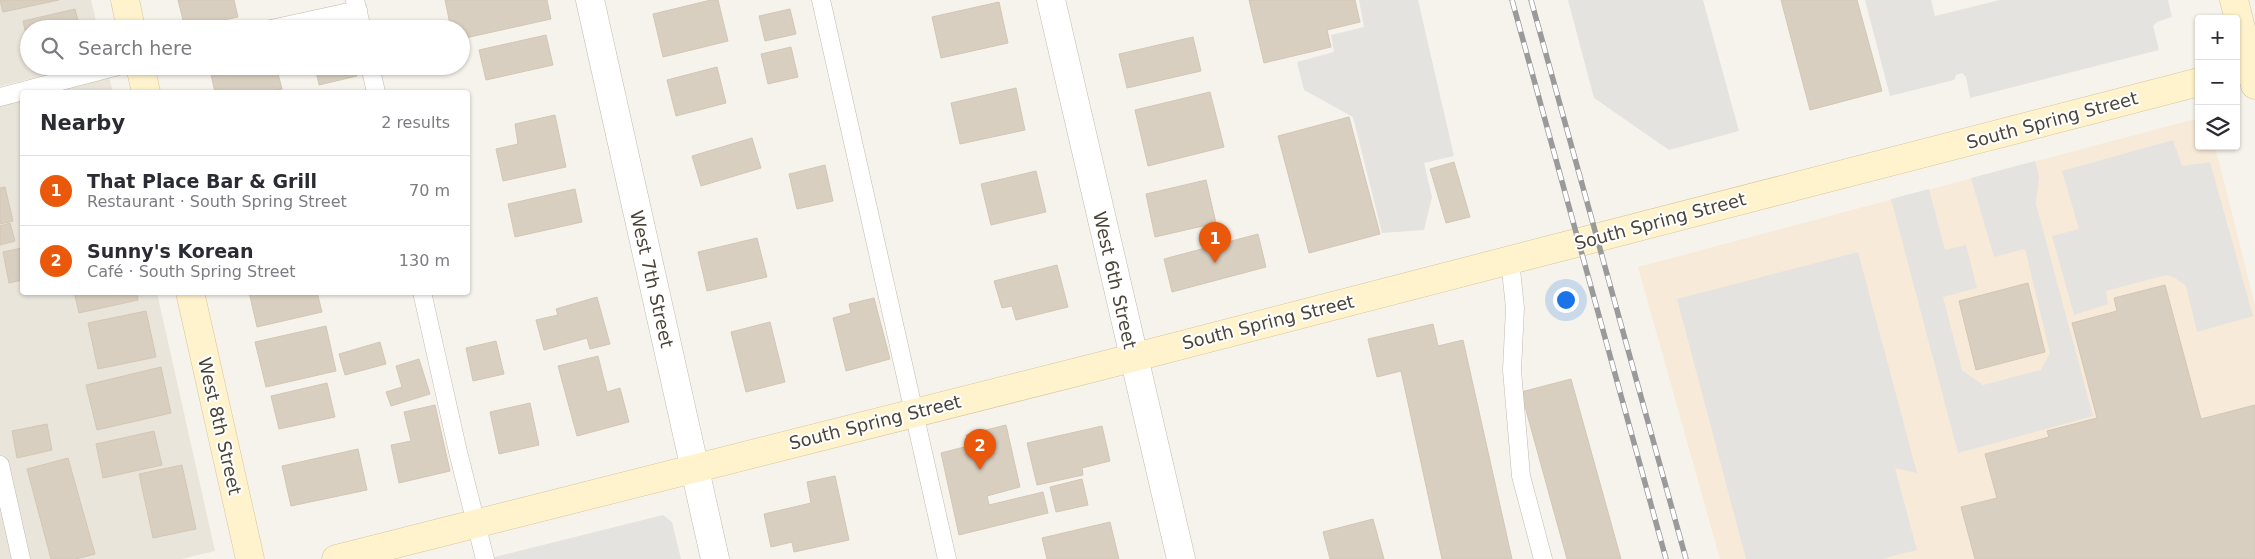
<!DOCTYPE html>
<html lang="en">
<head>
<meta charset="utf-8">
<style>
	body { margin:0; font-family:"DejaVu Sans",sans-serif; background:#f2f2f3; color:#2b2b33 }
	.controls { position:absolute; right:15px; top:15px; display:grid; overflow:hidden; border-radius:5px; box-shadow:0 1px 4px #0004 }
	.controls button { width:45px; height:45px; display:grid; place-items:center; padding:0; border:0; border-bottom:1px solid #e1e1e2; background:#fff; color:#2b2b33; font:25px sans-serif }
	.you { position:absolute; left:1565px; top:299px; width:18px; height:18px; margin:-12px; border:4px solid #fff; border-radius:50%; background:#1a73e8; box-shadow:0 0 0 8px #1a73e833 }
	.badge { display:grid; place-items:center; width:32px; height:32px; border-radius:50%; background:#ea580c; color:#fff; font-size:16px; font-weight:700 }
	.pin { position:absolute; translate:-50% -41px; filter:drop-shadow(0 1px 2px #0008) }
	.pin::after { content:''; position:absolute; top:26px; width:18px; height:15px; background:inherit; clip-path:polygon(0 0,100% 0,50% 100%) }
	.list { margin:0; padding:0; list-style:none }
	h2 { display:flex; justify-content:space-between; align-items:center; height:65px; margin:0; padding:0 20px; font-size:21px }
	h2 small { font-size:16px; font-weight:400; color:#7c7c81 }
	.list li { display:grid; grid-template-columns:32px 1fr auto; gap:15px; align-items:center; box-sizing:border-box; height:70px; padding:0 20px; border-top:1px solid #e1e1e2 }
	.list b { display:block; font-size:19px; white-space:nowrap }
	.list p { margin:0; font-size:16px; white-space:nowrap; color:#7c7c81 }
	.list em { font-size:16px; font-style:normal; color:#7c7c81 }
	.icon { flex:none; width:28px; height:28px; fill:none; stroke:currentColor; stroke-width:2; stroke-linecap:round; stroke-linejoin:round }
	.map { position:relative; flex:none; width:2255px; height:559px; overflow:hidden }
	.search { position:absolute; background:#fff; box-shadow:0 1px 4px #0004; left:20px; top:20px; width:450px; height:55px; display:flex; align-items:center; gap:12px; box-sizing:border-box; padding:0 18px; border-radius:28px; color:#7c7c81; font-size:19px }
	.panel { position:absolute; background:#fff; box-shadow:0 1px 4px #0004; left:20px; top:90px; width:450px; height:205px; border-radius:5px }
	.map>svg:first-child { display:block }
	.residential { fill:#eae5da }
	.commercial { fill:#f7ead8 }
	.parking { fill:#e5e3e0 }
	.building { fill:#d8cfc1; stroke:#d3c7b4 }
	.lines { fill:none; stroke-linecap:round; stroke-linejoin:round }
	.lane-casing { stroke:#c2bbae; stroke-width:19 }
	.street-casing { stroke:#c2bbae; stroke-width:29 }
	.secondary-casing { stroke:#d6c79b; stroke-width:29 }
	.lane { stroke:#fff; stroke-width:18 }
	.street { stroke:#fff; stroke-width:28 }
	.secondary { stroke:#fff3cd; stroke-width:28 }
	.rail-casing { stroke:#9a9a9a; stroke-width:5.5 }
	.rail { stroke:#fff; stroke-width:4; stroke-dasharray:11; stroke-linecap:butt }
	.labels { text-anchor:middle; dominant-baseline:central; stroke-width:4; stroke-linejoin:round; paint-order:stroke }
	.street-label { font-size:18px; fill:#4b4439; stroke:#fff }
</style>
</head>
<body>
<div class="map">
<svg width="2255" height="559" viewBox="0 0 2255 559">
	<rect width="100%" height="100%" fill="#f6f3ec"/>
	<path class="residential" d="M 0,0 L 91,0 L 98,29 L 29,29 L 29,66 L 85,66 L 0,86 Z
		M 109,77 L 113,92 L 50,92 Z
		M 22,100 L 22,292 L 157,293 L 215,551 L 182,559 L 0,559 L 0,105 Z"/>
	<path class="commercial" d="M 2199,118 L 2199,146 L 2215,146 L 2255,305 L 2255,559 L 1720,559 L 1638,267 Z"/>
	<path class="parking" d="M 1359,0 L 1418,0 L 1454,156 L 1424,163 L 1432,197 L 1424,230 L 1382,233 L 1353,117 L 1304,90 L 1297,62 L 1334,52 L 1331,35 L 1364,27 Z
		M 1568,0 L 1703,0 L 1739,131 L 1669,150 L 1594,98 Z
		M 1865,0 L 1931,0 L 1935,16 L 2000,0 L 2168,0 L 2172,17 L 2157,22 L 2153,26 L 2159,50 L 1970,98 L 1966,77 L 1962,73 L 1956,75 L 1954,80 L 1890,96 Z
		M 2173,140 L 2182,166 L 2210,162 L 2253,316 L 2197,332 L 2186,286 L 2175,278 L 2166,275 L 2106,291 L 2108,304 L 2074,315 L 2052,236 L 2079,229 L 2062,171 Z
		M 2035,161 L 2039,177 L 2036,204 L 2093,416 L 1958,453 L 1891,199 L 1929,189 L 1945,250 L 1966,245 L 1977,288 L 1943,297 L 1962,370 L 1983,385 L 2041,370 L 2050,353 L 2025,249 L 1994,257 L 1971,178 Z
		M 1858,252 L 1917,473 L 1895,468 L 1917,550 L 1882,559 L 1746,559 L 1677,299 Z
		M 663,515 L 672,522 L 681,559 L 487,559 Z"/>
	<path class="building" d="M 0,0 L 59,0 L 3,12 Z
		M 178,0 L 234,0 L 238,17 L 185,28 Z
		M 445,0 L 547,0 L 551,19 L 461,39 L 461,29 L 451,29 Z
		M 711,0 L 718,0 L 728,41 L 663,57 L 653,14 Z
		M 1249,0 L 1355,0 L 1360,22 L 1327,30 L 1331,47 L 1264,63 Z
		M 1781,0 L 1857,0 L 1882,91 L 1810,110 Z
		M 999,2 L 1008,43 L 941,58 L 932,17 Z
		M 75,9 L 80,29 L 29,29 L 29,48 L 23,21 Z
		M 790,9 L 796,34 L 765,41 L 759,16 Z
		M 546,35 L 553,65 L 486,80 L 479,50 Z
		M 1193,37 L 1201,71 L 1127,88 L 1119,54 Z
		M 791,47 L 798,77 L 768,84 L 761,54 Z
		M 209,66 L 276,66 L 282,89 L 266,92 L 215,92 Z
		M 315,66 L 355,66 L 357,76 L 319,85 Z
		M 717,67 L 726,103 L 676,116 L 667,80 Z
		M 1016,88 L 1025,130 L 960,144 L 951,103 Z
		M 1210,92 L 1224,147 L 1148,166 L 1135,110 Z
		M 555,115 L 566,167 L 503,181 L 496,149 L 518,144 L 515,124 Z
		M 1349,117 L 1380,234 L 1309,253 L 1278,136 Z
		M 752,138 L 761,168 L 701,186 L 692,156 Z
		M 1454,162 L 1470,217 L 1446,223 L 1430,169 Z
		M 825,165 L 833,201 L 797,209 L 789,174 Z
		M 1036,171 L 1046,212 L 991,225 L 981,184 Z
		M 1206,180 L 1216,223 L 1155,237 L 1146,194 Z
		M 5,187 L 13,221 L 0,224 L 0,188 Z
		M 575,189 L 582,222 L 515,237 L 508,204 Z
		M 10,223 L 15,241 L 0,245 L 0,226 Z
		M 1258,234 L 1266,267 L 1172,292 L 1164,259 Z
		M 757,238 L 767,277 L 707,291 L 698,252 Z
		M 22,248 L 22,280 L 9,283 L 3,252 Z
		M 1057,265 L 1068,307 L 1016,320 L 1012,306 L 1002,308 L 994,281 Z
		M 2028,283 L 2045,352 L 1976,370 L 1959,301 Z
		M 2165,285 L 2201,419 L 2255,405 L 2255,559 L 1975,559 L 1961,507 L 1997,498 L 1985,454 L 2049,437 L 2047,431 L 2097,418 L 2072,323 L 2117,311 L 2114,298 Z
		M 74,292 L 137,292 L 138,300 L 79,313 Z
		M 249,292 L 317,292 L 322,312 L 257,327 Z
		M 597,297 L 610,344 L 590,349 L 587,338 L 544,350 L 536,320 L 558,315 L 556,309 Z
		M 874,298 L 890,359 L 846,371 L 833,318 L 851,313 L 849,304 Z
		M 146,311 L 156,357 L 98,369 L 88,323 Z
		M 770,322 L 785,382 L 746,392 L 731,332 Z
		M 1433,324 L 1438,346 L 1463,340 L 1512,559 L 1442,559 L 1401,371 L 1377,377 L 1368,339 Z
		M 326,326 L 336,371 L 266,387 L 255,342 Z
		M 496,341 L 504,374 L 473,381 L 466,348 Z
		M 380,342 L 386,364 L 345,375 L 339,354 Z
		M 598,356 L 607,392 L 620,388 L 629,422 L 577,436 L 558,366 Z
		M 419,359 L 430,394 L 391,406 L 386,392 L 402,387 L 396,366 Z
		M 161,367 L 171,413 L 97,430 L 86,385 Z
		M 1571,379 L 1621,559 L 1567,559 L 1521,392 Z
		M 327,383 L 335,417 L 279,429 L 271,396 Z
		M 530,403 L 539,445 L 499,454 L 490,412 Z
		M 435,405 L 450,471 L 399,483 L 391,445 L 411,441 L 404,412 Z
		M 47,424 L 52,450 L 17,458 L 12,431 Z
		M 1006,425 L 1020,487 L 987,496 L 989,505 L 1043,492 L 1048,513 L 959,535 L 941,453 L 968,446 L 966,435 Z
		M 1102,426 L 1110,461 L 1082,468 L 1083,475 L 1037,485 L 1027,443 Z
		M 154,431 L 162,465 L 103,478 L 96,444 Z
		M 358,449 L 367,490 L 291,506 L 282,466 Z
		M 68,458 L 95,554 L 76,559 L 51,559 L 27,469 Z
		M 182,465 L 196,529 L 153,538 L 139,474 Z
		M 835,476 L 849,540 L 794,552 L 792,542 L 771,547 L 764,514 L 811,503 L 807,482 Z
		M 1082,479 L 1088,505 L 1056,512 L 1050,487 Z
		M 1373,519 L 1384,559 L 1330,559 L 1323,532 Z
		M 1110,522 L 1119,559 L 1047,559 L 1042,538 Z"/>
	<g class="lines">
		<g class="lane-casing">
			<path id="lane" d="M 355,0 L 362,29
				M 821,0 L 947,559
				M 271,29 L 358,10
				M 370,66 L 376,92
				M 0,97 L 118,66
				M 1510,260 L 1515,308 L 1512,370 L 1521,476 L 1543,559
				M 422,292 L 458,452 L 485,559
				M 0,465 L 21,559"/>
		</g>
		<g class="street-casing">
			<path id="street" d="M 590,0 L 715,559
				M 1051,0 L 1181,559"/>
		</g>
		<g class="secondary-casing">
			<path id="secondary" d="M 125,0 L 131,29
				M 2234,0 L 2255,85
				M 140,66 L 146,92
				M 190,292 L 250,559
				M 336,559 L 1093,368 L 2199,82"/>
		</g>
		<use href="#lane" class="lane"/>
		<use href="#street" class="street"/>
		<use href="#secondary" class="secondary"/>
		<g class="rail-casing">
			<path id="rail" d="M 1512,0 L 1666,559
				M 1531,0 L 1686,559"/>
		</g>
		<use href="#rail" class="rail"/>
	</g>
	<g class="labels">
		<g class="street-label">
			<text transform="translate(2052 120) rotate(-15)">South Spring Street</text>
			<text transform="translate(1660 221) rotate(-15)">South Spring Street</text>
			<text transform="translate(652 279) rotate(77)">West 7th Street</text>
			<text transform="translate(1115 280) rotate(77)">West 6th Street</text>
			<text transform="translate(1268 322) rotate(-14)">South Spring Street</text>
			<text transform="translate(875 422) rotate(-14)">South Spring Street</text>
			<text transform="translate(220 426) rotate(77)">West 8th Street</text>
		</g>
	</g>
</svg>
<div class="controls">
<button>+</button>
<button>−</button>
<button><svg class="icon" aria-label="layers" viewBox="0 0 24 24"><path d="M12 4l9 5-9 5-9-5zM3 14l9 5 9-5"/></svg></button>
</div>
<div class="you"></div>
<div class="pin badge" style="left:1215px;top:263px">1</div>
<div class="pin badge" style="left:980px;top:470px">2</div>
<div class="search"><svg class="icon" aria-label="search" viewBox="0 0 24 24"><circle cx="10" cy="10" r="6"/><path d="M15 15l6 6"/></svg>Search here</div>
<section class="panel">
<h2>Nearby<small>2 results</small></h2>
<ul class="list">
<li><span class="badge">1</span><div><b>That Place Bar &amp; Grill</b><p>Restaurant · South Spring Street</p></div><em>70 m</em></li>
<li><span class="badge">2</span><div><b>Sunny's Korean</b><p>Café · South Spring Street</p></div><em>130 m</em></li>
</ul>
</section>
</div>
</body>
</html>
